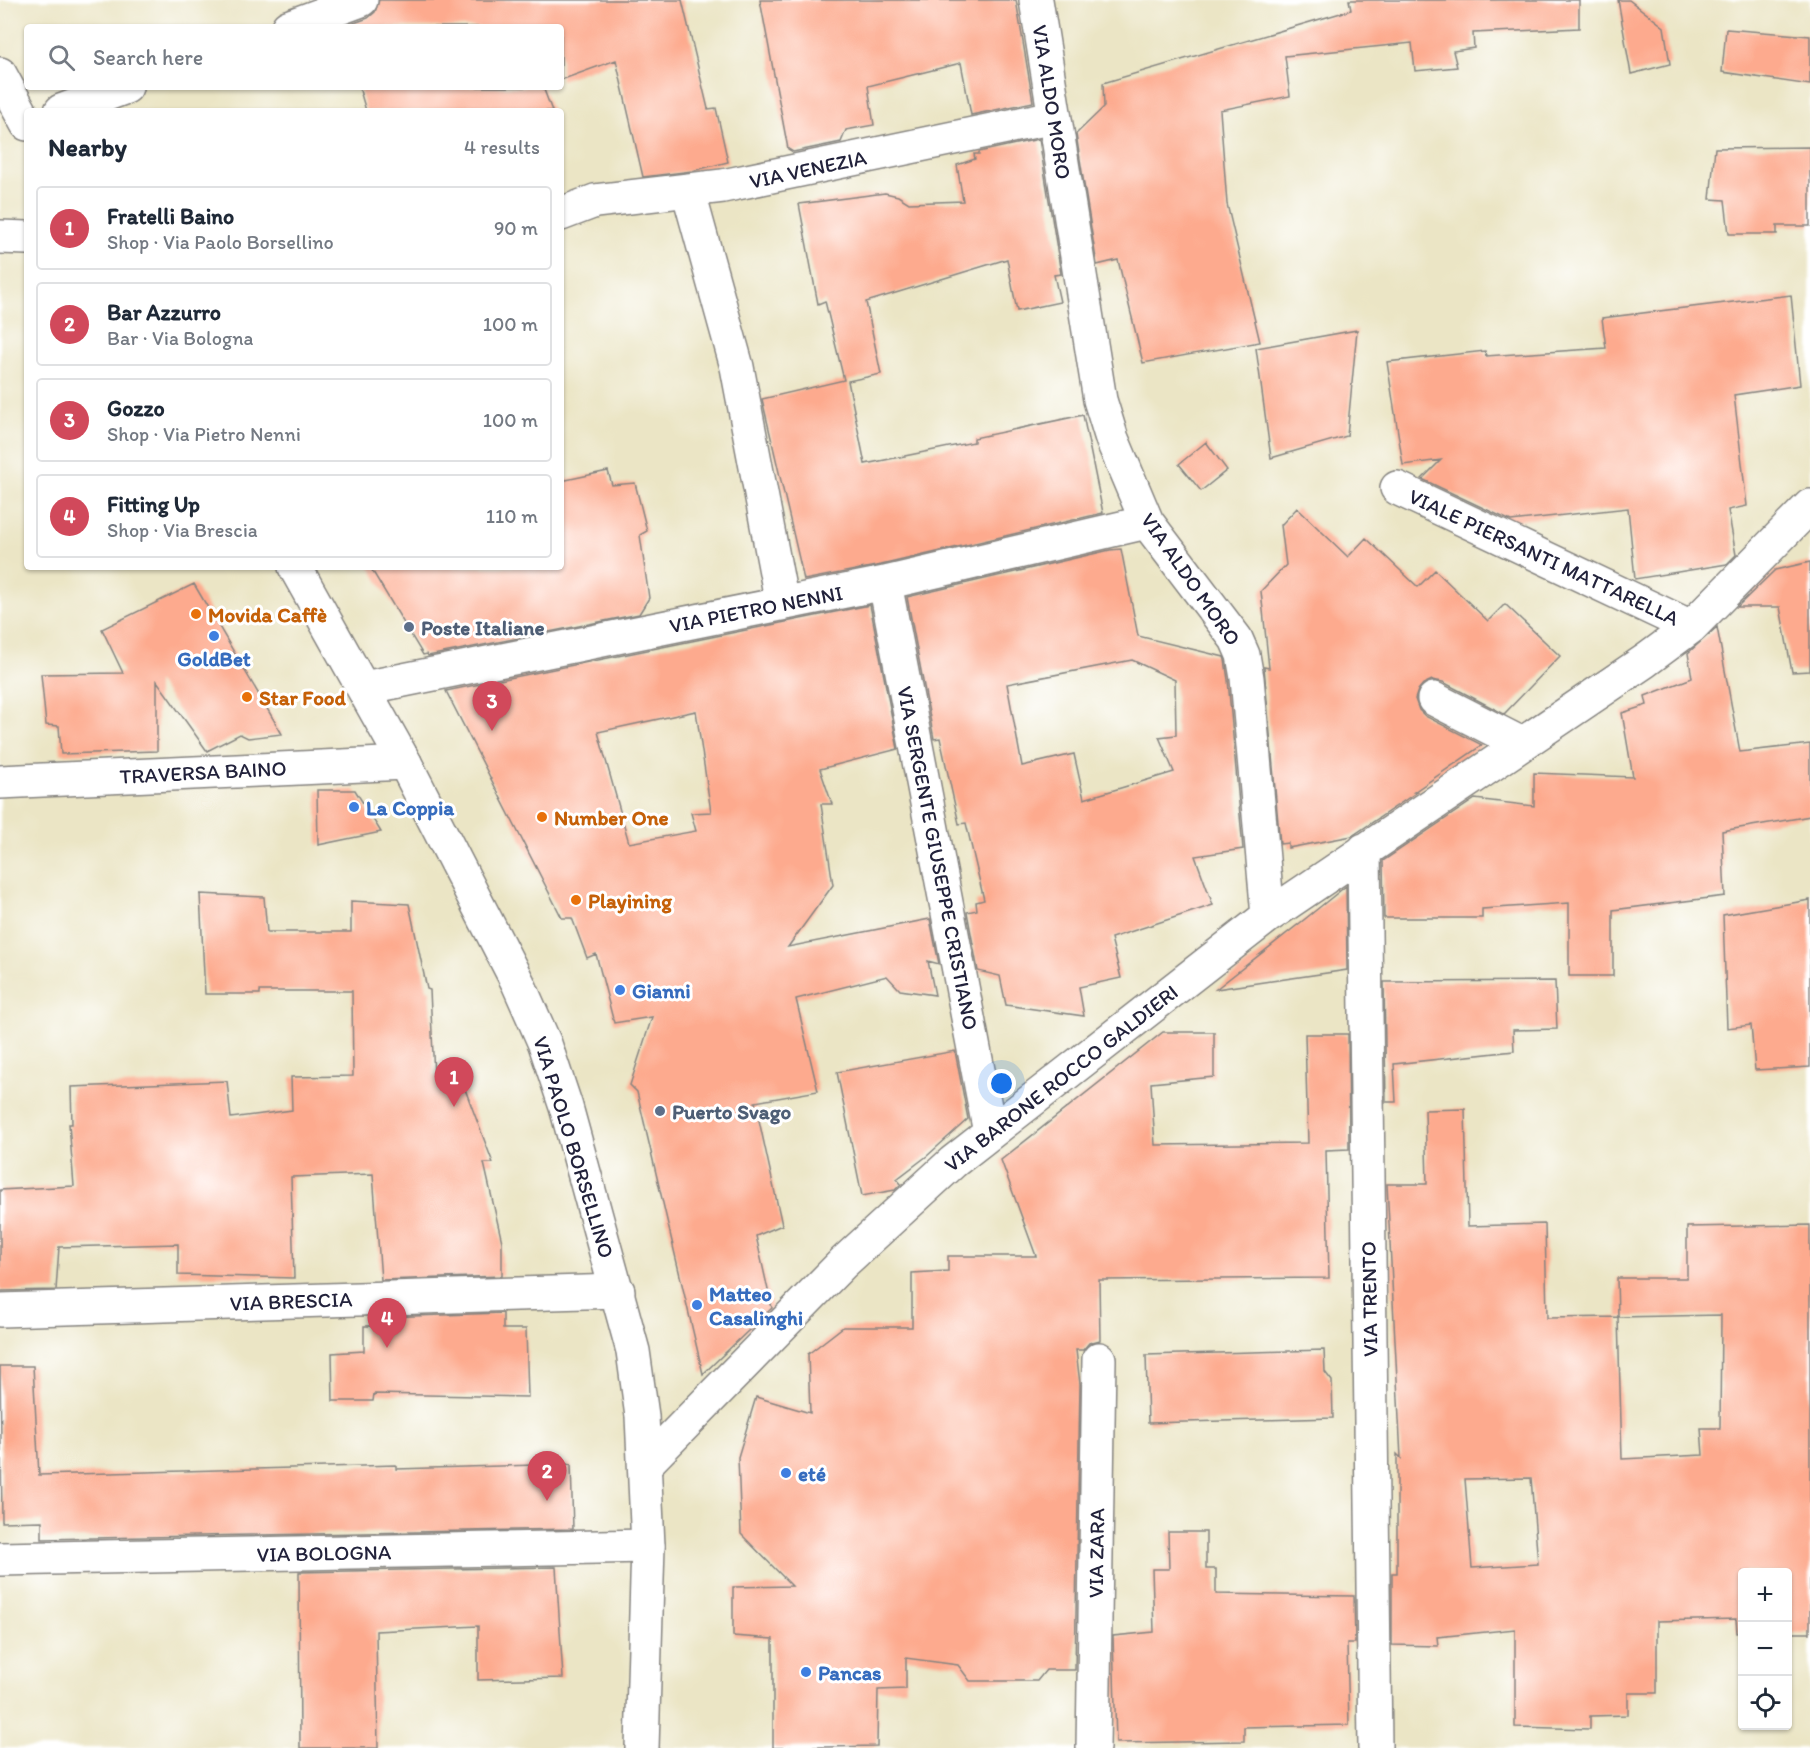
<!DOCTYPE html>
<html lang="en">
<head>
<meta charset="utf-8">
<style>
	body { margin:0; font-family:Itim,sans-serif; background:#f2f2f3; color:#1f2937 }
	.controls { position:absolute; right:18px; bottom:18px; display:grid; overflow:hidden; border-radius:6px; box-shadow:0 2px 4px #0004 }
	.controls button { width:54px; height:54px; display:grid; place-items:center; padding:0; border:0; border-bottom:2px solid #e0e1e3; background:#fff; color:#1f2937; font:30px sans-serif }
	.you { position:absolute; left:1002px; top:1084px; width:21px; height:21px; margin:-15px; border:4px solid #fff; border-radius:50%; background:#1a73e8; box-shadow:0 0 0 9px #1a73e833 }
	.badge { display:grid; place-items:center; width:39px; height:39px; border-radius:50%; background:#d1495b; color:#fff; font-size:20px; font-weight:700 }
	.pin { position:absolute; translate:-50% -50px; filter:drop-shadow(0 2px 3px #0008) }
	.pin::after { content:''; position:absolute; top:32px; width:21px; height:18px; background:inherit; clip-path:polygon(0 0,100% 0,50% 100%) }
	.list { margin:0; padding:0; list-style:none }
	h2 { display:flex; justify-content:space-between; align-items:center; height:78px; margin:0; padding:0 24px; font-size:26px }
	h2 small { font-size:20px; font-weight:400; color:#747a83 }
	.list li { display:grid; grid-template-columns:39px 1fr auto; gap:18px; align-items:center; box-sizing:border-box; height:84px; margin:0 12px 12px; padding:0 12px; border:2px solid #e0e1e3; border-radius:6px }
	.list b { display:block; font-size:22px; white-space:nowrap }
	.list p { margin:0; font-size:20px; white-space:nowrap; color:#747a83 }
	.list em { font-size:20px; font-style:normal; color:#747a83 }
	.icon { flex:none; width:33px; height:33px; fill:none; stroke:currentColor; stroke-width:2; stroke-linecap:round; stroke-linejoin:round }
	.map { position:relative; flex:none; width:1810px; height:1748px; overflow:hidden }
	.search { position:absolute; background:#fff; box-shadow:0 2px 4px #0004; left:24px; top:24px; width:540px; height:66px; display:flex; align-items:center; gap:15px; box-sizing:border-box; padding:0 21px; border-radius:6px; color:#747a83; font-size:22px }
	.panel { position:absolute; background:#fff; box-shadow:0 2px 4px #0004; left:24px; top:108px; width:540px; height:462px; border-radius:6px }
	.map>svg:first-child { display:block }
	.building { fill:#fdaa8e; fill-rule:evenodd }
	.lines { fill:none; stroke-linecap:round; stroke-linejoin:round }
	.minor-casing { stroke:#868480; stroke-width:36 }
	.tertiary-casing { stroke:#868480; stroke-width:36 }
	.minor { stroke:#fff; stroke-width:33 }
	.tertiary { stroke:#fff; stroke-width:33 }
	.food-dot { fill:#e8710a; stroke:#fff; stroke-width:2 }
	.service-dot { fill:#5c6f8a; stroke:#fff; stroke-width:2 }
	.shop-dot { fill:#3f7fe0; stroke:#fff; stroke-width:2 }
	.labels { text-anchor:middle; dominant-baseline:central; stroke-width:6; stroke-linejoin:round; paint-order:stroke }
	.street-label { font-size:21px; fill:#22223b; stroke:#fff }
	.food-label { font-size:21px; font-weight:bold; fill:#c56008; stroke:#fff; text-anchor:start }
	.service-label { font-size:21px; font-weight:bold; fill:#4e5e75; stroke:#fff; text-anchor:start }
	.shop-label { font-size:21px; font-weight:bold; fill:#366cbe; stroke:#fff; text-anchor:start }
</style>
</head>
<body>
<div class="map">
<svg width="1810" height="1748" viewBox="0 0 1810 1748">
	<rect width="100%" height="100%" fill="#fff"/>
	<filter id="ink" filterUnits="userSpaceOnUse"><feTurbulence type="fractalNoise" baseFrequency=".0167" numOctaves="2"/><feDisplacementMap in="SourceGraphic" scale="12" xChannelSelector="R" yChannelSelector="G"/><feConvolveMatrix kernelMatrix="1 2 1 2 8 2 1 2 1" color-interpolation-filters="sRGB"/></filter>
	<filter id="wash" filterUnits="userSpaceOnUse"><feTurbulence type="fractalNoise" baseFrequency=".008" numOctaves="4" result="noise"/><feDisplacementMap in="SourceGraphic" scale="24" xChannelSelector="R" yChannelSelector="G"/><feGaussianBlur stdDeviation="1.35" result="paint"/><feColorMatrix in="noise" values="0 0 0 0 0 0 0 0 0 0 0 0 0 0 0 0 0 1.4 0 .05"/><feComposite in="paint" operator="in"/></filter>
	<g filter="url(#wash)">
		<rect width="100%" height="100%" fill="#ebe5c5"/>
		<g id="blocks">
			<path class="building" d="M 379,0 L 682,0 L 708,109 L 716,108 L 728,162 L 692,171 L 643,177 L 616,60 L 561,80 L 561,27 L 343,27 L 368,18 L 375,12 Z
				M 760,0 L 1016,0 L 1033,102 L 971,115 L 961,63 L 868,86 L 874,125 L 846,130 L 841,142 L 793,152 L 788,149 Z
				M 1349,0 L 1579,0 L 1579,28 L 1473,33 L 1474,48 L 1453,51 L 1457,67 L 1415,71 L 1412,43 L 1285,56 L 1290,96 L 1220,110 L 1227,204 L 1260,342 L 1143,363 L 1118,260 L 1097,265 L 1076,134 L 1104,107 L 1103,83 L 1351,10 Z
				M 1618,0 L 1629,0 L 1664,27 L 1670,64 L 1631,74 Z
				M 1726,29 L 1810,36 L 1810,85 L 1722,72 Z
				M 359,87 L 543,87 L 552,111 L 366,111 Z
				M 1039,139 L 1061,274 L 1054,275 L 1060,302 L 1017,311 L 1007,259 L 866,302 L 881,374 L 848,381 L 865,464 L 974,442 L 974,438 L 1083,415 L 1103,513 L 881,565 L 804,580 L 762,399 L 844,380 L 825,301 L 818,304 L 799,204 L 885,193 L 898,196 L 909,203 L 963,201 L 957,165 L 975,159 L 974,154 L 979,154 L 979,152 Z
				M 1810,147 L 1810,226 L 1777,226 L 1777,234 L 1729,234 L 1725,200 L 1710,199 L 1715,148 Z
				M 1791,295 L 1800,385 L 1734,395 L 1747,506 L 1728,510 L 1736,555 L 1727,564 L 1635,579 L 1628,508 L 1511,521 L 1422,479 L 1441,460 L 1403,465 L 1387,362 L 1485,351 L 1486,356 L 1606,348 L 1602,318 Z
				M 1357,330 L 1347,436 L 1271,458 L 1256,348 Z
				M 1206,442 L 1227,470 L 1201,491 L 1179,464 Z
				M 608,471 L 612,485 L 635,483 L 647,531 L 640,535 L 649,598 L 639,614 L 428,656 L 427,654 L 423,655 L 370,567 L 561,567 L 561,481 Z
				M 1297,508 L 1348,557 L 1366,538 L 1418,587 L 1435,570 L 1488,621 L 1505,604 L 1560,656 L 1504,714 L 1443,682 L 1432,680 L 1423,684 L 1418,690 L 1415,699 L 1419,710 L 1425,716 L 1482,745 L 1414,792 L 1417,792 L 1352,836 L 1288,848 L 1288,843 L 1280,844 L 1264,667 L 1269,668 L 1261,591 L 1286,565 L 1281,525 Z
				M 1121,549 L 1138,636 L 1224,657 L 1225,660 L 1228,680 L 1243,849 L 1195,856 L 1213,905 L 1111,938 L 1121,978 L 1079,987 L 1084,1016 L 1006,1005 L 1000,976 L 978,971 L 967,912 L 977,910 L 976,902 L 984,900 L 966,823 L 959,824 L 940,738 L 934,739 L 907,597 L 1110,550 ZM 1132,660 L 1175,680 L 1176,735 L 1159,737 L 1174,772 L 1084,799 L 1074,754 L 1022,766 L 1007,684 Z
				M 1810,562 L 1810,671 L 1792,672 L 1780,607 L 1737,607 L 1775,570 Z
				M 194,584 L 282,734 L 248,738 L 240,734 L 207,751 L 157,681 L 157,751 L 61,754 L 59,726 L 46,725 L 41,674 L 123,673 L 102,629 Z
				M 870,605 L 898,749 L 820,769 L 832,804 L 821,804 L 833,885 L 788,947 L 930,919 L 939,964 L 928,961 L 935,995 L 900,990 L 887,976 L 796,999 L 818,1091 L 755,1102 L 782,1225 L 756,1236 L 772,1308 L 703,1374 L 637,1092 L 630,1085 L 652,1017 L 614,1023 L 596,954 L 587,958 L 572,918 L 562,918 L 446,691 ZM 696,711 L 711,812 L 691,813 L 696,831 L 629,843 L 598,732 Z
				M 1717,627 L 1740,752 L 1810,744 L 1810,816 L 1722,831 L 1725,896 L 1613,910 L 1613,976 L 1569,976 L 1569,903 L 1482,909 L 1482,918 L 1384,918 L 1383,861 L 1475,799 L 1534,806 L 1534,773 L 1633,777 L 1622,713 L 1647,705 L 1645,696 L 1692,678 L 1688,653 Z
				M 317,790 L 355,790 L 381,832 L 318,845 Z
				M 1346,886 L 1347,970 L 1216,989 L 1305,919 Z
				M 200,894 L 264,897 L 267,932 L 351,932 L 351,901 L 409,904 L 427,989 L 430,990 L 434,1076 L 460,1076 L 493,1163 L 484,1163 L 502,1242 L 502,1276 L 381,1280 L 373,1174 L 291,1177 L 294,1278 L 178,1275 L 178,1244 L 59,1247 L 56,1290 L 0,1291 L 0,1190 L 74,1186 L 69,1124 L 72,1124 L 71,1087 L 227,1081 L 231,1118 L 292,1110 L 291,1077 L 353,1076 L 352,991 L 260,991 L 260,994 L 205,994 Z
				M 1810,900 L 1810,1067 L 1755,1070 L 1751,1025 L 1727,1028 L 1723,915 Z
				M 1555,981 L 1557,1029 L 1513,1030 L 1514,1051 L 1394,1064 L 1396,1102 L 1386,1102 L 1384,982 Z
				M 1163,1032 L 1214,1032 L 1214,1077 L 1151,1083 L 1155,1145 L 1308,1143 L 1305,1034 L 1348,1034 L 1349,1149 L 1326,1150 L 1329,1278 L 1099,1280 L 1100,1340 L 1089,1343 L 1083,1350 L 1076,1350 L 1080,1384 L 1075,1670 L 1046,1670 L 1037,1681 L 970,1681 L 958,1665 L 906,1658 L 906,1689 L 878,1690 L 877,1746 L 773,1748 L 773,1639 L 733,1636 L 733,1587 L 792,1586 L 741,1534 L 738,1457 L 756,1397 L 810,1413 L 808,1354 L 843,1327 L 912,1327 L 912,1273 L 948,1271 L 948,1256 L 1036,1256 L 1001,1160 Z
				M 955,1051 L 968,1119 L 927,1156 L 897,1179 L 901,1184 L 895,1190 L 862,1196 L 837,1072 Z
				M 1465,1109 L 1468,1226 L 1545,1224 L 1547,1318 L 1618,1317 L 1617,1278 L 1687,1278 L 1687,1227 L 1810,1225 L 1810,1633 L 1788,1633 L 1788,1572 L 1743,1572 L 1743,1633 L 1737,1633 L 1736,1619 L 1657,1621 L 1657,1693 L 1628,1693 L 1628,1715 L 1590,1716 L 1590,1729 L 1515,1727 L 1515,1629 L 1437,1637 L 1438,1646 L 1392,1645 L 1392,1573 L 1397,1573 L 1397,1454 L 1401,1458 L 1387,1184 L 1427,1184 L 1425,1110 ZM 1721,1315 L 1720,1428 L 1701,1428 L 1703,1455 L 1622,1459 L 1618,1317 ZM 1531,1478 L 1538,1564 L 1472,1568 L 1465,1479 Z
				M 503,1313 L 503,1329 L 526,1329 L 528,1397 L 374,1394 L 373,1401 L 333,1401 L 332,1353 L 364,1351 L 364,1326 L 385,1326 L 384,1317 Z
				M 1324,1350 L 1325,1372 L 1332,1381 L 1333,1418 L 1148,1423 L 1146,1355 Z
				M 0,1366 L 33,1366 L 39,1475 L 396,1465 L 396,1469 L 571,1464 L 573,1529 L 42,1539 L 42,1521 L 2,1522 Z
				M 1168,1532 L 1206,1532 L 1206,1569 L 1216,1569 L 1216,1594 L 1354,1596 L 1355,1643 L 1347,1643 L 1349,1725 L 1244,1727 L 1244,1741 L 1116,1743 L 1113,1636 L 1154,1632 L 1152,1569 L 1169,1569 Z
				M 556,1567 L 563,1678 L 478,1680 L 478,1626 L 376,1631 L 378,1748 L 300,1748 L 299,1572 Z"/>
		</g>
	</g>
	<g filter="url(#ink)">
		<use href="#blocks" fill-opacity="0" stroke="#868480" stroke-width="1.5"/>
		<g class="lines">
			<g class="minor-casing">
				<path id="minor" d="M 1036,0 L 1100,400 L 1112,439 L 1147,522 L 1236,639 L 1243,655 L 1247,678 L 1268,916
					M 288,27 L 361,0
					M 61,111 L 126,87
					M 688,190 L 737,367 L 782,604
					M 561,214 L 595,201 L 723,186 L 1054,117
					M 0,237 L 27,238
					M 1397,488 L 1691,627
					M 885,583 L 990,1133
					M 364,688 L 885,583 L 1147,522
					M 1434,699 L 1522,744
					M 0,782 L 405,763
					M 1364,850 L 1375,1748
					M 0,1310 L 618,1291
					M 645,1465 L 843,1263 L 953,1162 L 1268,916 L 1645,661 L 1691,627 L 1810,506
					M 0,1559 L 648,1546
					M 1093,1748 L 1099,1359"/>
			</g>
			<g class="tertiary-casing">
				<path id="tertiary" d="M 0,74 L 27,124
					M 295,567 L 405,763 L 518,983 L 545,1044 L 566,1107 L 633,1351 L 642,1416 L 648,1546 L 642,1748"/>
			</g>
			<use href="#minor" class="minor"/>
			<use href="#tertiary" class="tertiary"/>
		</g>
	</g>
	<g class="food-dot">
		<circle cx="196" cy="614" r="6"/>
		<circle cx="247" cy="697" r="6"/>
		<circle cx="542" cy="817" r="6"/>
		<circle cx="576" cy="900" r="6"/>
	</g>
	<g class="service-dot">
		<circle cx="409" cy="627" r="6"/>
		<circle cx="660" cy="1111" r="6"/>
	</g>
	<g class="shop-dot">
		<circle cx="214" cy="636" r="6"/>
		<circle cx="354" cy="807" r="6"/>
		<circle cx="620" cy="990" r="6"/>
		<circle cx="697" cy="1305" r="6"/>
		<circle cx="786" cy="1473" r="6"/>
		<circle cx="806" cy="1672" r="6"/>
	</g>
	<g class="labels">
		<g class="street-label">
			<text transform="translate(1052 102) rotate(81)">VIA ALDO MORO</text>
			<text transform="translate(808 169) rotate(-12)">VIA VENEZIA</text>
			<text transform="translate(1544 557) rotate(25)">VIALE PIERSANTI MATTARELLA</text>
			<text transform="translate(1191 579) rotate(55)">VIA ALDO MORO</text>
			<text transform="translate(756 609) rotate(-11)">VIA PIETRO NENNI</text>
			<text transform="translate(203 772) rotate(-3)">TRAVERSA BAINO</text>
			<text transform="translate(938 858) rotate(79)">VIA SERGENTE GIUSEPPE CRISTIANO</text>
			<text transform="translate(1061 1078) rotate(-38)">VIA BARONE ROCCO GALDIERI</text>
			<text transform="translate(574 1147) rotate(73)">VIA PAOLO BORSELLINO</text>
			<text transform="translate(1369 1299) rotate(-91)">VIA TRENTO</text>
			<text transform="translate(291 1301) rotate(-2)">VIA BRESCIA</text>
			<text transform="translate(324 1553) rotate(-1)">VIA BOLOGNA</text>
			<text transform="translate(1096 1553) rotate(-89)">VIA ZARA</text>
		</g>
		<g class="food-label">
			<text x="208" y="614">Movida Caffè</text>
			<text x="259" y="697">Star Food</text>
			<text x="554" y="817">Number One</text>
			<text x="588" y="900">Playining</text>
		</g>
		<g class="service-label">
			<text x="421" y="627">Poste Italiane</text>
			<text x="672" y="1111">Puerto Svago</text>
		</g>
		<g class="shop-label">
			<text x="214" y="658" text-anchor="middle">GoldBet</text>
			<text x="366" y="807">La Coppia</text>
			<text x="632" y="990">Gianni</text>
			<text x="709" y="1293">Matteo<tspan x="709" dy="24">Casalinghi</tspan></text>
			<text x="798" y="1473">eté</text>
			<text x="818" y="1672">Pancas</text>
		</g>
	</g>
</svg>
<div class="controls">
<button>+</button>
<button>−</button>
<button><svg class="icon" aria-label="locate" viewBox="0 0 24 24"><circle cx="12" cy="12" r="6"/><path d="M12 2v4M12 18v4M2 12h4M18 12h4"/></svg></button>
</div>
<div class="you"></div>
<div class="pin badge" style="left:454px;top:1107px">1</div>
<div class="pin badge" style="left:547px;top:1501px">2</div>
<div class="pin badge" style="left:492px;top:731px">3</div>
<div class="pin badge" style="left:387px;top:1348px">4</div>
<div class="search"><svg class="icon" aria-label="search" viewBox="0 0 24 24"><circle cx="10" cy="10" r="6"/><path d="M15 15l6 6"/></svg>Search here</div>
<section class="panel">
<h2>Nearby<small>4 results</small></h2>
<ul class="list">
<li><span class="badge">1</span><div><b>Fratelli Baino</b><p>Shop · Via Paolo Borsellino</p></div><em>90 m</em></li>
<li><span class="badge">2</span><div><b>Bar Azzurro</b><p>Bar · Via Bologna</p></div><em>100 m</em></li>
<li><span class="badge">3</span><div><b>Gozzo</b><p>Shop · Via Pietro Nenni</p></div><em>100 m</em></li>
<li><span class="badge">4</span><div><b>Fitting Up</b><p>Shop · Via Brescia</p></div><em>110 m</em></li>
</ul>
</section>
</div>
</body>
</html>
